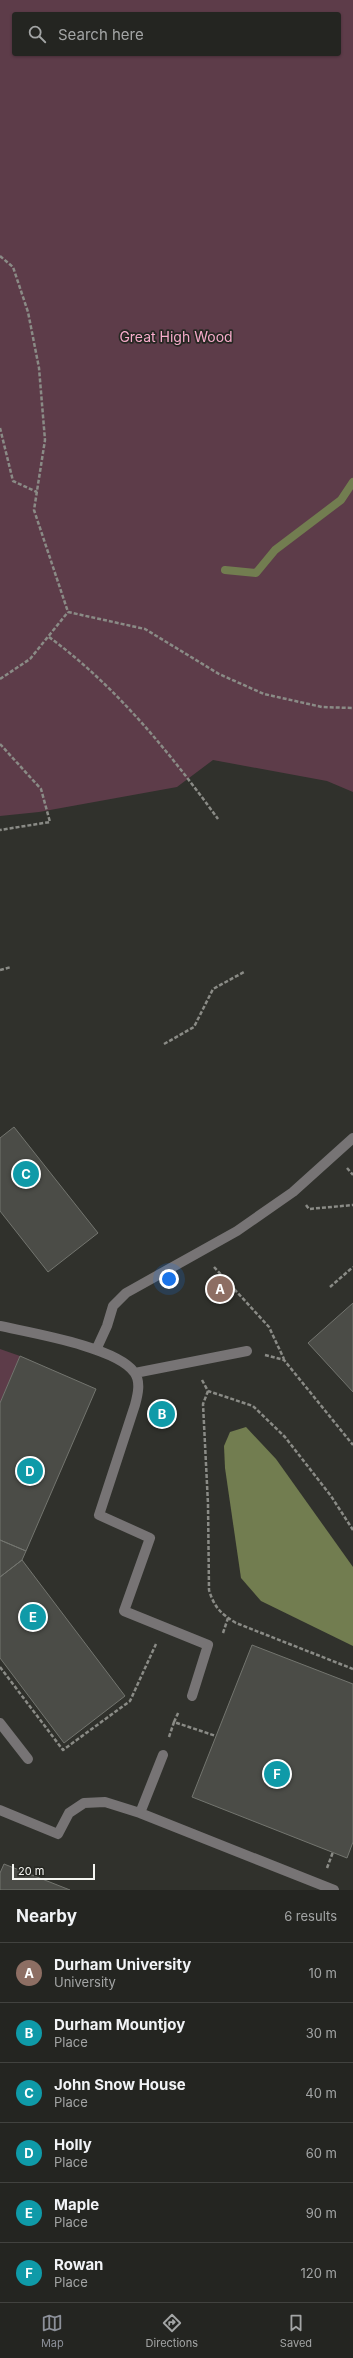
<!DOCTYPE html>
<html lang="en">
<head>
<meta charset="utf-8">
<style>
	body { margin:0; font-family:Inter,sans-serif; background:#30312e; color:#f1f3f6 }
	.scale { position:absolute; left:12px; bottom:10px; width:83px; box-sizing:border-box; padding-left:4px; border:2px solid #f4f5f1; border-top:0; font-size:11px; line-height:14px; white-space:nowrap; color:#f4f5f1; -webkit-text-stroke:3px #262722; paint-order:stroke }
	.you { position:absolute; left:169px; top:1279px; width:14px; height:14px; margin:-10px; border:3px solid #fff; border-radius:50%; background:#1a73e8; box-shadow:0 0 0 6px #1a73e833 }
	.badge { display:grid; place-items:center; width:26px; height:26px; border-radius:50%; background:#8c9099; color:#fff; font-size:13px; font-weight:700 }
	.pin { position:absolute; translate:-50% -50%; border:2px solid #fff; box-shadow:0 1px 4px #0006 }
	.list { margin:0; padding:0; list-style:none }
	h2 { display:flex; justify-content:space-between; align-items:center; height:52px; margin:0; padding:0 16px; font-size:17px }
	h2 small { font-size:13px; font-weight:400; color:#a3a5a5 }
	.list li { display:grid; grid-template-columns:26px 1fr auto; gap:12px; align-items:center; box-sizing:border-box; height:60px; padding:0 16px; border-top:1px solid #41423f }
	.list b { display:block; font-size:15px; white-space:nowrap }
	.list p { margin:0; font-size:13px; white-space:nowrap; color:#a3a5a5 }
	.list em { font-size:13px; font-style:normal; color:#a3a5a5 }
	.icon { flex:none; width:22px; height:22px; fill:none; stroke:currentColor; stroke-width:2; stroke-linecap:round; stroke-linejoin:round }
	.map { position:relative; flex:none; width:353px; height:1890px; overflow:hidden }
	.search { position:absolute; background:#242521; box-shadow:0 1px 3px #0004; left:12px; right:12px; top:12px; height:44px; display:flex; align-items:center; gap:10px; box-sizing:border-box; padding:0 14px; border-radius:4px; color:#a3a5a5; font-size:15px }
	.sheet { height:412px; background:#242521 }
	nav { display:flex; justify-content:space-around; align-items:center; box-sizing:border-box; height:56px; border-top:1px solid #41423f; background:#242521; font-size:11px; color:#a3a5a5 }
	nav a { display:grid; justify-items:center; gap:2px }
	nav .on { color:#8c9099 }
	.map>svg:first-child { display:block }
	.green { fill:#5d3c49; fill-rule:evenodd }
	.water { fill:#727d50 }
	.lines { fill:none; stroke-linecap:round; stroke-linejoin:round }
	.stream { stroke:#727d50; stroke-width:8 }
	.building { fill:#4b4c47; stroke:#73756f }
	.path { stroke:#8a8b86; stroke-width:2.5; stroke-dasharray:4 2; stroke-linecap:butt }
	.minor { stroke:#777475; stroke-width:10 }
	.labels { text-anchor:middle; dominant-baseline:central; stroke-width:3.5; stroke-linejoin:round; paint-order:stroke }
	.park-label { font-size:14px; fill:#f7accb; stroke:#262722 }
</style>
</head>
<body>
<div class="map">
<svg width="353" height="1890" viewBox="0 0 353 1890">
	<rect width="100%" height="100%" fill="#30312c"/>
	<path class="green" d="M 0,0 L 353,0 L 353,792 L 327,781 L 213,760 L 177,787 L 39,812 L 0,816 ZM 14,14 L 339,14 L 339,54 L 14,54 Z
		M 0,1349 L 20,1356 L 0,1403 Z"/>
	<path class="water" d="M 246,1427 L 276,1459 L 353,1567 L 353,1646 L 261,1601 L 241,1578 L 225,1468 L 224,1446 L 230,1432 Z"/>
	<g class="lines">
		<path class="stream" d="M 225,570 L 256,573 L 275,550 L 341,500 L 353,482"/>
	</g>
	<path class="building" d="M 14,1127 L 98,1233 L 48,1272 L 0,1211 L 0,1138 Z
		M 353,1303 L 353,1392 L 308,1343 Z
		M 20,1356 L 96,1389 L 26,1551 L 0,1540 L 0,1403 Z
		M 156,1401 L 175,1408 L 168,1426 L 149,1420 Z
		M 0,1540 L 26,1551 L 22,1560 L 0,1577 Z
		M 22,1560 L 125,1696 L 64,1743 L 0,1658 L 0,1577 Z
		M 252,1645 L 353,1684 L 353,1842 L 347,1858 L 192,1797 Z
		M 4,1864 L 70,1890 L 0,1890 L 0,1873 Z"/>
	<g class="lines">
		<path class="path" d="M 0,256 L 13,267 L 28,312 L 39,368 L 45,440 L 34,510 L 68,612 L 145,629 L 219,674 L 264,694 L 322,707 L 353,708
			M 0,428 L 13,481 L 37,492
			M 49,637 C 116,686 170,753 218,819
			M 0,679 L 30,659 L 68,612
			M 0,744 L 41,789 L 50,822 L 0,830
			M 0,970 L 11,967
			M 164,1044 L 194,1027 L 213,989 L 244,972
			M 347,1168 L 353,1175
			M 306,1205 L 309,1209 L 353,1205
			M 214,1267 L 269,1327 L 284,1359
			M 330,1287 L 353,1267
			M 265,1355 L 284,1360 L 353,1445
			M 202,1380 L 208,1391 L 253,1406 L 285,1437 L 331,1496 L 353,1530
			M 208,1391 L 203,1404 L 208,1504 L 209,1590 C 214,1607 221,1614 236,1623 L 353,1669
			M 223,1633 L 228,1618
			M 0,1667 L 63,1750 L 130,1701 L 156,1644
			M 174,1722 L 179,1711
			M 169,1737 L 174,1722 L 216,1736
			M 327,1868 L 333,1852"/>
		<path class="minor" d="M 0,1326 C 31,1333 116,1347 134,1372 C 141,1381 138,1394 135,1405 L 99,1515 L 150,1538 L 124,1611 L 208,1645 L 192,1696
			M 96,1350 L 107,1326 L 113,1306 L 126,1293 L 237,1231 L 293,1192 L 353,1138
			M 135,1373 L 247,1351
			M 0,1723 L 28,1759
			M 0,1810 L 58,1834 L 69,1813 L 84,1803 L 105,1802 L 140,1813 L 334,1890
			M 140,1813 L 163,1755"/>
	</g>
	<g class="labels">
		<g class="park-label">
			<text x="176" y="336">Great High Wood</text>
		</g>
	</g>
</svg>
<div class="scale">20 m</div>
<div class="you"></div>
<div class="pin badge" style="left:220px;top:1289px;background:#8d6e63">A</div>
<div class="pin badge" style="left:162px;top:1414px;background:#0f9aa8">B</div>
<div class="pin badge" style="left:26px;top:1174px;background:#0f9aa8">C</div>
<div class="pin badge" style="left:30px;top:1471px;background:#0f9aa8">D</div>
<div class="pin badge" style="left:33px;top:1617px;background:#0f9aa8">E</div>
<div class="pin badge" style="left:277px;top:1774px;background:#0f9aa8">F</div>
<div class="search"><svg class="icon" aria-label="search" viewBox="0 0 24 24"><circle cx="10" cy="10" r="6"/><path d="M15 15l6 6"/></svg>Search here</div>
</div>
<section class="sheet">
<h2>Nearby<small>6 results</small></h2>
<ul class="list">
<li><span class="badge" style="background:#8d6e63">A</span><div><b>Durham University</b><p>University</p></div><em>10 m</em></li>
<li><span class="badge" style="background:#0f9aa8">B</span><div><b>Durham Mountjoy</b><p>Place</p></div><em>30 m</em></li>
<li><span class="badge" style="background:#0f9aa8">C</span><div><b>John Snow House</b><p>Place</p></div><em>40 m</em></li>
<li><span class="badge" style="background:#0f9aa8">D</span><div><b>Holly</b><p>Place</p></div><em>60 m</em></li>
<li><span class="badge" style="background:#0f9aa8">E</span><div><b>Maple</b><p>Place</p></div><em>90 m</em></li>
<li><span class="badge" style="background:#0f9aa8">F</span><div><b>Rowan</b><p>Place</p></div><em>120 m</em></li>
</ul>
</section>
<nav>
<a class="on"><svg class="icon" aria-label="map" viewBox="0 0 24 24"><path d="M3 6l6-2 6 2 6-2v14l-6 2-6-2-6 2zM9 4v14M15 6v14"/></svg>Map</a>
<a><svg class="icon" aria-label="directions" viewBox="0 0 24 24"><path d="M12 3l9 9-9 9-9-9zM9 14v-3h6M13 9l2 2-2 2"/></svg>Directions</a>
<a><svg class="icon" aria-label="saved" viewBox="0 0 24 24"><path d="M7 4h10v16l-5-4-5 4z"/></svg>Saved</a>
</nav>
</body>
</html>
